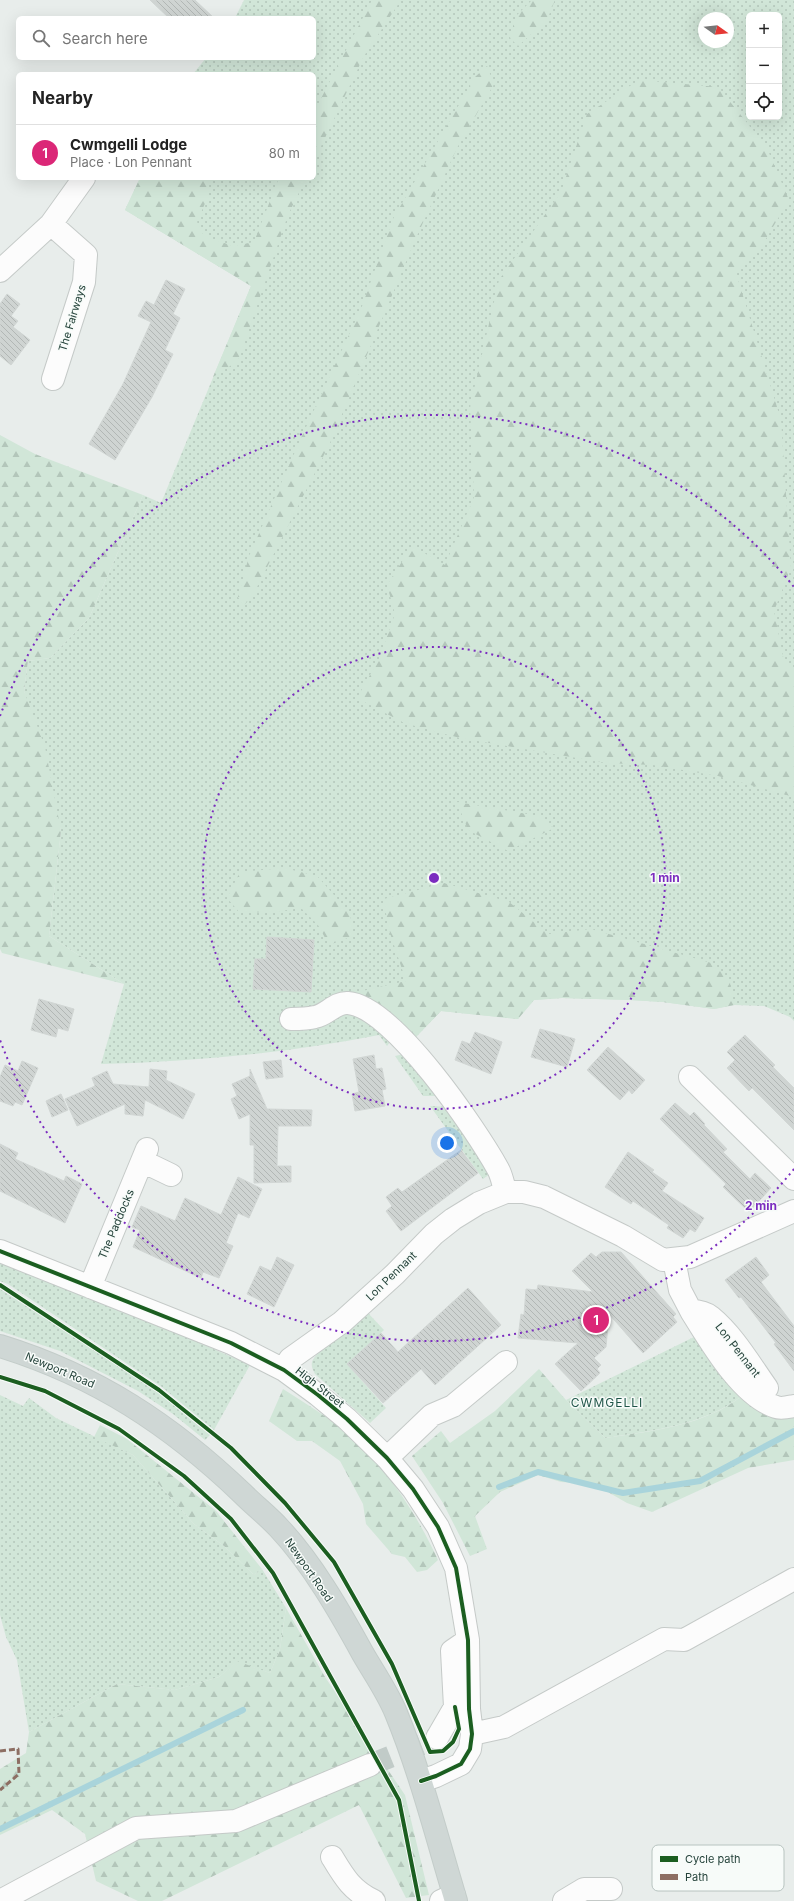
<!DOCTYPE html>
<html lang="en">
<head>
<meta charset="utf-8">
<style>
	body { margin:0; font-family:Inter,sans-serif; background:#f6f6f6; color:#222 }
	.controls { position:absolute; right:12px; top:12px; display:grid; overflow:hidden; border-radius:6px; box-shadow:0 4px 16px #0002 }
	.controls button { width:36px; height:36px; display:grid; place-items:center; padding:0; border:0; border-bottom:1px solid #e0e0e0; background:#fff; color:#222; font:20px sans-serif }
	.compass { position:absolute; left:698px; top:12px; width:36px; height:36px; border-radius:50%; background:#fff; box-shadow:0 4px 16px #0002; rotate:105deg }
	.you { position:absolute; left:447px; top:1143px; width:14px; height:14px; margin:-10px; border:3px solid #fff; border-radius:50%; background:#1a73e8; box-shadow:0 0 0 6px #1a73e833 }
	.badge { display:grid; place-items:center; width:26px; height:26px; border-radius:50%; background:#db2777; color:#fff; font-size:13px; font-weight:700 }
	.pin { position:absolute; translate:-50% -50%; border:2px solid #fff; box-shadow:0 1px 4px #0006 }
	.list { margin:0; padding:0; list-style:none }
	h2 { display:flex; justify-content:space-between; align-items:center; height:52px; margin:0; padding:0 16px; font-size:17px }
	h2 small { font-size:13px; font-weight:400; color:#767676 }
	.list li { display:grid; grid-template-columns:26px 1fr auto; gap:12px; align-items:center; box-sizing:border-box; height:56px; padding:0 16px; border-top:1px solid #e0e0e0 }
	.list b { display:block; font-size:15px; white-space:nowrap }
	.list p { margin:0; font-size:13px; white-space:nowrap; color:#767676 }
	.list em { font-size:13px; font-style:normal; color:#767676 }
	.icon { flex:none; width:22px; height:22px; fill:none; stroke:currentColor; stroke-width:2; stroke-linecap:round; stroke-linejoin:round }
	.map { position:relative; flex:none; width:794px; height:1901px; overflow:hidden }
	.search { position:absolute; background:#fff; box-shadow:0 4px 16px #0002; left:16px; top:16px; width:300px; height:44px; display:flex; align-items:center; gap:10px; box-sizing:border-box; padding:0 14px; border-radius:6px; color:#767676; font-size:15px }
	.panel { position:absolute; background:#fff; box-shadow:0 4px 16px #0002; left:16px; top:72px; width:300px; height:108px; border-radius:6px }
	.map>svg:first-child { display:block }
	.grass { fill:url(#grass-dots); fill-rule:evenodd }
	.forest { fill:url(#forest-firs) }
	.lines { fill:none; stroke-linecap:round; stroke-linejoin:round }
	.stream { stroke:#a9d4db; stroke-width:6 }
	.building { fill:url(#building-back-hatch); stroke:#d1d6d4 }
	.minor-tunnel { stroke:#c1cbc8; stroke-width:22; stroke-dasharray:22 11; stroke-linecap:butt }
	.minor-casing { stroke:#c5cac8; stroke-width:24 }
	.major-casing { stroke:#c3ccc9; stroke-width:24 }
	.minor { stroke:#fcfcfc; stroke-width:22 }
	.major { stroke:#cfd7d5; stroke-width:22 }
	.quiet { stroke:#8d6e63; stroke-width:3; stroke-dasharray:6 3; stroke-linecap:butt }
	.cycleway-casing { stroke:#f7fbf9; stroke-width:6 }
	.cycleway { stroke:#1b5e20; stroke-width:4 }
	.ring { fill:none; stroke:#7b2cbf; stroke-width:2; stroke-dasharray:2 4 }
	.labels { text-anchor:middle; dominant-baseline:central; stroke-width:3; stroke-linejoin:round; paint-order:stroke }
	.street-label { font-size:11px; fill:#24423a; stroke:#f7fbf9 }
	.neighbourhood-label { font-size:12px; letter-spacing:1px; fill:#1f5548; stroke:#f7fbf9 }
	.key { fill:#f7fbf9; stroke:#b8c4c0; stroke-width:1 }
	.key-label { font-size:11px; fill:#24423a }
	.centre { fill:#7b2cbf; stroke:#f7fbf9; stroke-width:2 }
	.ring-label { font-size:12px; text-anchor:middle; font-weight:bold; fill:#7b2cbf; stroke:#f7fbf9; stroke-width:3; stroke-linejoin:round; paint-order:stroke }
</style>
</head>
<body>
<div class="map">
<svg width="794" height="1901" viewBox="0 0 794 1901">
	<defs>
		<pattern id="grass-dots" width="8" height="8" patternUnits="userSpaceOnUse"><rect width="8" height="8" fill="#d1e6d8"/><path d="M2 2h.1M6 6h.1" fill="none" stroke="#b3c6ba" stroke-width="1.8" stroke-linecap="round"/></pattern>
		<pattern id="forest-firs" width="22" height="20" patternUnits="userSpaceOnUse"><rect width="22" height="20" fill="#d1e6d8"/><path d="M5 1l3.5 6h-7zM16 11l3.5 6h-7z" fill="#b3c6ba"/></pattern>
		<pattern id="building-back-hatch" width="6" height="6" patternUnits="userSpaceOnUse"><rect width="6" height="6" fill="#cfd4d2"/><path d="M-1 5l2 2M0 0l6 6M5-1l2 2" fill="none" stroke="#b2b7b5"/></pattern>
	</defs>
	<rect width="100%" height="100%" fill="#e8edeb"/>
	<path class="grass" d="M 244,0 L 794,0 L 794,1021 L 790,1017 L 764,1006 L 734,1005 L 714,1009 L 663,1002 L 630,1000 L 562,998 L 534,1000 L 518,1019 L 441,1011 L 414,1039 L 390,1042 L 387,1046 L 379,1035 C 288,1053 194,1062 101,1064 L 124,984 L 49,936 L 61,831 L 24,691 L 28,661 L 50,658 L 89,618 L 143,495 L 161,503 L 251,286 L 125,210 L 140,178 L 314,178 L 314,74 L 193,74 L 206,58 L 314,58 L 314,18 L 235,18 ZM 749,15 L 779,15 L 779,117 L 749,117 ZM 704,18 L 728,18 L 728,42 L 704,42 Z
		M 404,1054 L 444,1096 L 423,1096 L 395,1056 Z
		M 430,1106 L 450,1107 L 490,1174 L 483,1179 Z
		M 0,1260 L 129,1312 L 250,1365 L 214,1430 L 162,1387 L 8,1284 L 0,1281 Z
		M 0,1289 L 158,1392 L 210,1435 L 205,1440 L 173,1414 L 138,1391 L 60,1351 L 0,1331 Z
		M 368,1313 L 384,1330 L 347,1364 L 386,1408 L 370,1423 L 315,1374 C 313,1370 311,1367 312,1362 C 315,1351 357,1322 368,1313 Z
		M 694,1337 L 723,1375 L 743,1395 C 706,1425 651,1431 605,1438 L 566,1400 Z
		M 0,1395 L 23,1406 L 29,1398 L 56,1418 L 133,1455 L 194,1524 L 224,1546 L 254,1575 L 262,1569 L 286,1608 L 280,1649 L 270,1673 L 237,1662 L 219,1677 L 175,1690 L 117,1684 L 29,1732 L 17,1660 L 6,1637 L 0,1615 Z"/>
	<path class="forest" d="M 372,0 L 401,0 L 364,56 L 314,161 L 314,112 Z
		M 532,0 L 555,0 L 547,20 L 518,46 L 510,38 L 516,16 Z
		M 487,66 L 494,84 L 457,148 L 416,238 L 330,443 L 252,597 L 243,606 L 238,597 L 249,556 L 301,438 L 361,309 L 393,219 L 475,77 Z
		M 639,80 L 718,87 L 766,146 L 789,200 L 760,249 L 736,273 L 781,420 L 791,568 L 774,611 L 784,661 L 794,668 L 794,795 L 790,796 L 718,776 L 653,765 L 606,763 L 460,738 L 404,723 L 357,698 L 379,659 L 395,614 L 387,585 L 412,546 L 445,565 L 474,497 L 470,407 L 499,280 L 561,192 L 587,114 Z
		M 140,178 L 209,178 L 209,194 L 197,222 L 204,236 L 233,246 L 254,242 L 279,178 L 306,178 L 288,215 L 238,361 L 213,377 L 251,286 L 125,210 Z
		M 0,435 L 35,454 L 143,495 L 89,618 L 50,658 L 28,661 L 24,691 L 45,747 L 61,831 L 49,936 L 124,984 L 2,953 L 0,949 Z
		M 457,802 L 539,816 L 554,828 L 508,851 L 468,830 Z
		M 284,868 L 317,876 L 350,913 L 353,936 L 329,945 L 318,925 L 301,908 L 274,912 L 240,913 L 227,898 L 240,872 Z
		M 444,883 L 509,902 L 549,934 L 591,929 L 715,964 L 730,983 L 734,1005 L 714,1009 L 663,1002 L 630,1000 L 562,998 L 534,1000 L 518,1019 L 441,1011 L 414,1039 L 379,1005 L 349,994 L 406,981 L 388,927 L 384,899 Z
		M 539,1369 L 566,1400 L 605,1438 C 651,1431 705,1426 743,1395 L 794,1416 L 794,1460 L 748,1468 L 652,1512 L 627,1503 L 594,1484 L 561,1482 L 538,1475 L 500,1492 L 475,1516 L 487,1549 L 470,1556 L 443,1503 L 412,1456 L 441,1431 L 450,1443 L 495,1411 Z
		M 283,1389 C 297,1398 312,1407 326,1417 C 377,1453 412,1504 438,1560 L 427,1570 L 417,1572 L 405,1557 L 392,1554 L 366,1524 L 363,1504 L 340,1461 L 312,1441 L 297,1441 L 269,1421 Z
		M 100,1425 L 127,1439 L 216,1511 L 262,1569 L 254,1575 L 224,1546 L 194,1524 L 133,1455 L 94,1437 Z
		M 286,1608 L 325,1677 L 405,1795 L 429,1895 L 406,1898 L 359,1805 L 162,1901 L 138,1901 L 96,1881 L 85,1834 L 52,1810 L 0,1835 L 0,1769 L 26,1753 L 29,1732 L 117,1684 L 175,1690 L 219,1677 L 237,1661 L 270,1673 L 280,1649 Z"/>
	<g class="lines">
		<path class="stream" d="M 499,1487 L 538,1472 L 623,1493 L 700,1481 L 794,1431
			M 0,1829 L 243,1710"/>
	</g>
	<path class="building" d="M 150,0 L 195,0 L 214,18 L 169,18 Z
		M 166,280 L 185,289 L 173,314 L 180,318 L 165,350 L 173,354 L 152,397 L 115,460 L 89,444 L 123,384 L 151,322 L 138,316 L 146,301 L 154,305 Z
		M 7,294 L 20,304 L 11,316 L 18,321 L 13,327 L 30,340 L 11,365 L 0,356 L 0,304 Z
		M 267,937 L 314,940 L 311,992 L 253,989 L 255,959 L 266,959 Z
		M 39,999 L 74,1009 L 68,1031 L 58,1028 L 56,1037 L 31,1030 Z
		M 540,1029 L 575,1039 L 567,1067 L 531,1057 Z
		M 475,1032 L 502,1042 L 491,1074 L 455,1060 L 462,1041 L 470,1044 Z
		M 745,1035 L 775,1065 L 773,1067 L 794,1088 L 794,1130 L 752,1088 L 749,1091 L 727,1068 L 735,1060 L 727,1052 Z
		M 608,1047 L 645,1080 L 632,1094 L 629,1090 L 620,1100 L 587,1070 Z
		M 374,1055 L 376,1069 L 382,1068 L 386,1089 L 382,1090 L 385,1106 L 355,1111 L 352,1094 L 359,1092 L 353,1059 Z
		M 281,1060 L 283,1077 L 266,1079 L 263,1062 Z
		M 22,1061 L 38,1068 L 22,1105 L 15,1102 L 13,1106 L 0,1101 L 0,1077 L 5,1065 L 18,1071 Z
		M 150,1069 L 167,1071 L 166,1080 L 195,1094 L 183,1119 L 145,1100 L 143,1116 L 125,1114 L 125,1104 L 77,1126 L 65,1099 L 95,1086 L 92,1078 L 107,1071 L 113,1084 L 149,1087 Z
		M 250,1069 L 267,1109 L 312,1110 L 311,1126 L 278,1126 L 277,1166 L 291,1166 L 291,1182 L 254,1183 L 254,1145 L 250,1145 L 250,1114 L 239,1119 L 231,1099 L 237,1096 L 232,1084 L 250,1076 Z
		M 61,1094 L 68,1110 L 52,1117 L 46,1101 Z
		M 675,1103 L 690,1116 L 694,1112 L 705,1124 L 704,1125 L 727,1149 L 723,1152 L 750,1179 L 755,1173 L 771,1188 L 749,1212 L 723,1187 L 726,1184 L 660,1119 Z
		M 0,1144 L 18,1153 L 15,1159 L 64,1181 L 66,1176 L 82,1184 L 65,1223 L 0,1191 Z
		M 461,1150 L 478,1173 L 401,1231 L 386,1211 L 392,1206 L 386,1197 L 398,1188 L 402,1192 Z
		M 628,1152 L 654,1170 L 652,1172 L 668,1183 L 662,1191 L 704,1218 L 695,1232 L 690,1229 L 683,1238 L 667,1228 L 669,1225 L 633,1201 L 631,1204 L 605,1187 Z
		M 238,1177 L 262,1189 L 249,1218 L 238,1213 L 226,1243 L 233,1246 L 219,1278 L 203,1272 L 201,1278 L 133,1247 L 140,1230 L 132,1227 L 141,1206 L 175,1221 L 185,1198 L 221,1215 Z
		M 602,1252 L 621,1252 L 676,1314 L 673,1317 L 677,1322 L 643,1353 L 609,1314 L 606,1347 L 594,1358 L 601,1365 L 597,1369 L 600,1373 L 581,1391 L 555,1364 L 578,1343 L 518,1338 L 521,1314 L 524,1315 L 526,1289 L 537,1290 L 538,1285 L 593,1292 L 572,1271 L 591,1253 L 596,1257 Z
		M 277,1257 L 294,1265 L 274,1307 L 247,1294 L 260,1266 L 271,1271 Z
		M 756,1257 L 769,1275 L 761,1282 L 794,1326 L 794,1371 L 774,1344 L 776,1343 L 741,1297 L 739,1298 L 725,1280 Z
		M 468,1288 L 501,1325 L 435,1385 L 421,1369 L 383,1403 L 347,1364 L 381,1333 L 398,1352 Z"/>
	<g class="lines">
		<path class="minor-tunnel" d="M 370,1765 L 437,1738"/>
		<g class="minor-casing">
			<path id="minor" d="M 51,224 L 86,255 L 84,282 L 53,379
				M 0,271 L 51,224 L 84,178
				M 291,1019 C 299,1019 307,1019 315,1017 C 327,1015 335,1002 348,1003 C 393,1006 477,1131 498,1169 C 502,1176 503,1185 506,1192
				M 690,1077 L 794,1179
				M 142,1161 L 171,1175
				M 0,1251 L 231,1343 L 284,1370 L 318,1395 L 347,1419 L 387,1458 L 413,1489 L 438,1527 L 456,1568 L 468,1640 L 469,1709 L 472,1734 L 470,1749 L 461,1764 L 436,1776 L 421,1781
				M 674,1260 L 680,1290 L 691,1311 C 698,1311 705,1312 711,1317 C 733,1335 750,1364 767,1388
				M 90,1287 L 147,1149
				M 691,1311 C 710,1341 741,1396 776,1407 C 781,1409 789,1407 794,1406
				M 284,1370 L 290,1359 L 342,1322 L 395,1274 L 434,1234 L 453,1219 L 479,1203 L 506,1192 L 524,1192 L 544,1197 L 623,1236 L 663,1260 L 690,1257 L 794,1211
				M 387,1458 L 432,1415 L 453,1406 L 506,1362
				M 472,1734 L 504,1727 L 664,1639 L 684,1640 L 794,1579
				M 437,1738 L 455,1707 L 452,1651 L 468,1640
				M 332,1857 C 344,1877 352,1891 374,1901
				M 0,1901 L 136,1828 L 236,1821 L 370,1765
				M 441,1901 L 454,1895
				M 564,1901 L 584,1889 L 611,1889"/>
		</g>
		<g class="major-casing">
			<path id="major" d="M 0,1346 C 97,1376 171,1425 243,1494 C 255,1506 268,1516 279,1528 C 312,1563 340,1612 363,1654 C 374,1673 388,1693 396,1713 C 421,1774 437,1838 456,1901"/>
		</g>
		<use href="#minor" class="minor"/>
		<use href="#major" class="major"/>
		<path class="quiet" d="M 0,1751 L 18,1749 L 19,1774 L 0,1790"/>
		<g class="cycleway-casing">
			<path id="cycleway" d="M 0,1251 L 231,1343 L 284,1370 L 318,1395 L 347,1419 L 387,1458 L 413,1489 L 438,1527 L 456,1568 L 468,1640 L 469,1709 L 472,1734 L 470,1749 L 461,1764 L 436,1776 L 421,1781
				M 0,1285 L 159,1390 L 231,1448 L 285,1503 L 334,1562 L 392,1664 L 430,1752 L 443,1751 L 453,1742 L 459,1729 L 455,1707
				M 0,1377 L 45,1391 L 119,1429 L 184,1476 L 231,1519 L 273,1573 L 399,1800 L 419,1901"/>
		</g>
		<use href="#cycleway" class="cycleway"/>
	</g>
	<g class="ring">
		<circle cx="434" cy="878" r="231"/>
		<path d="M794 1169A463 463 0 0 1 0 1040M0 716A463 463 0 0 1 794 587"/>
	</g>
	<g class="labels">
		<g class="street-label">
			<text transform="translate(72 318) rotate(-73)">The Fairways</text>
			<text transform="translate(116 1224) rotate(-67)">The Paddocks</text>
			<text transform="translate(391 1276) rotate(-44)">Lon Pennant</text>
			<text transform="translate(738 1350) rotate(52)">Lon Pennant</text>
			<text transform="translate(60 1370) rotate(23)">Newport Road</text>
			<text transform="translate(320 1387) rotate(38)">High Street</text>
			<text transform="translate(309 1570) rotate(55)">Newport Road</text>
		</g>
		<g class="neighbourhood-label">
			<text x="607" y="1402">CWMGELLI</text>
		</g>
	</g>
	<rect x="652" y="1845" width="132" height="46" rx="6" class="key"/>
	<rect x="660" y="1856" width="18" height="6" fill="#1b5e20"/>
	<rect x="660" y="1874" width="18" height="6" fill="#8d6e63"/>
	<g class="key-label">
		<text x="685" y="1863">Cycle path</text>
		<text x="685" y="1881">Path</text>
	</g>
	<circle cx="434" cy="878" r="6" class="centre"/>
	<g class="ring-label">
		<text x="665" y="882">1 min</text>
		<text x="761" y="1210">2 min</text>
	</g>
</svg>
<div class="controls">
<button>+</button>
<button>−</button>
<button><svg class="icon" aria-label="locate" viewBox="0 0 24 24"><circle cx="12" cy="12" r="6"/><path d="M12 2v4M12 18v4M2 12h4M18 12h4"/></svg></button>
</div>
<svg class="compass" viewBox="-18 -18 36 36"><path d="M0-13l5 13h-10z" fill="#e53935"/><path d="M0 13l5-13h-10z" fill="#767676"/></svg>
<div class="you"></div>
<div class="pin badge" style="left:596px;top:1320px">1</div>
<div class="search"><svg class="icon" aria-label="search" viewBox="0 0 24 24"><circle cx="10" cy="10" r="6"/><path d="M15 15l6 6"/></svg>Search here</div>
<section class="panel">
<h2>Nearby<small></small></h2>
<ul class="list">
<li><span class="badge">1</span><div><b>Cwmgelli Lodge</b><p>Place · Lon Pennant</p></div><em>80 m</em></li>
</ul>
</section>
</div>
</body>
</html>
